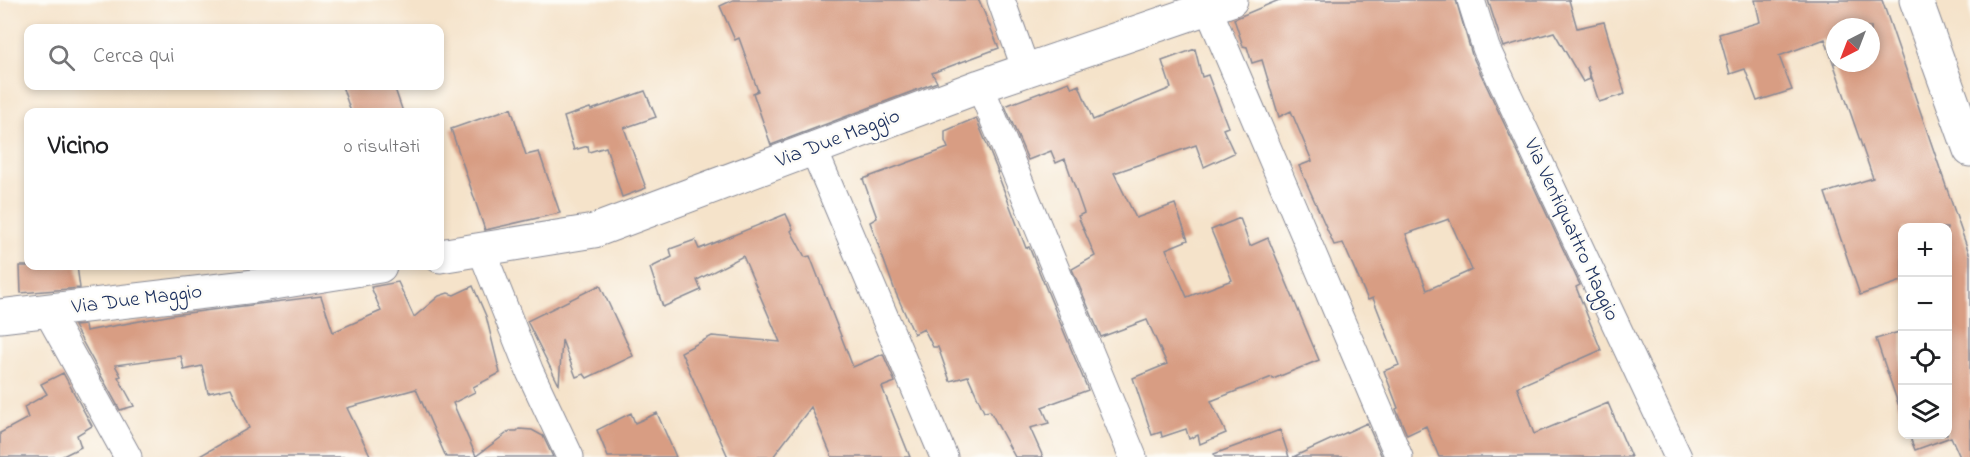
<!DOCTYPE html>
<html lang="it">
<head>
<meta charset="utf-8">
<style>
	body { margin:0; font-family:"Indie Flower",sans-serif; background:#f6f6f6; color:#202124 }
	.controls { position:absolute; right:18px; bottom:18px; display:grid; overflow:hidden; border-radius:12px; box-shadow:0 3px 9px #0003 }
	.controls button { width:54px; height:54px; display:grid; place-items:center; padding:0; border:0; border-bottom:2px solid #e0e0e0; background:#fff; color:#202124; font:30px sans-serif }
	.compass { position:absolute; left:1826px; top:18px; width:54px; height:54px; border-radius:50%; background:#fff; box-shadow:0 3px 9px #0003; rotate:222deg }
	.list { margin:0; padding:0; list-style:none }
	h2 { display:flex; justify-content:space-between; align-items:center; height:78px; margin:0; padding:0 24px; font-size:26px }
	h2 small { font-size:20px; font-weight:400; color:#757577 }
	.icon { flex:none; width:33px; height:33px; fill:none; stroke:currentColor; stroke-width:2; stroke-linecap:round; stroke-linejoin:round }
	.map { position:relative; flex:none; width:1970px; height:457px; overflow:hidden }
	.search { position:absolute; background:#fff; box-shadow:0 3px 9px #0003; left:24px; top:24px; width:420px; height:66px; display:flex; align-items:center; gap:15px; box-sizing:border-box; padding:0 21px; border-radius:12px; color:#757577; font-size:22px }
	.panel { position:absolute; background:#fff; box-shadow:0 3px 9px #0003; left:24px; top:108px; width:420px; height:162px; border-radius:12px }
	.map>svg:first-child { display:block }
	.building { fill:#d89d83; fill-rule:evenodd }
	.lines { fill:none; stroke-linecap:round; stroke-linejoin:round }
	.minor-casing { stroke:#888994; stroke-width:29 }
	.tertiary-casing { stroke:#888994; stroke-width:35 }
	.secondary-casing { stroke:#888994; stroke-width:35 }
	.minor { stroke:#fff; stroke-width:27 }
	.tertiary { stroke:#fff; stroke-width:33 }
	.secondary { stroke:#fff; stroke-width:33 }
	.labels { text-anchor:middle; dominant-baseline:central; stroke-width:5; stroke-linejoin:round; paint-order:stroke }
	.street-label { font-size:21px; fill:#1b2f5e; stroke:#fdfcf7 }
</style>
</head>
<body>
<div class="map">
<svg width="1970" height="457" viewBox="0 0 1970 457">
	<rect width="100%" height="100%" fill="#fdfcf7"/>
	<filter id="ink" filterUnits="userSpaceOnUse"><feTurbulence type="fractalNoise" baseFrequency=".0167" numOctaves="2"/><feDisplacementMap in="SourceGraphic" scale="12" xChannelSelector="R" yChannelSelector="G"/><feConvolveMatrix kernelMatrix="1 2 1 2 8 2 1 2 1" color-interpolation-filters="sRGB"/></filter>
	<filter id="wash" filterUnits="userSpaceOnUse"><feTurbulence type="fractalNoise" baseFrequency=".008" numOctaves="4" result="noise"/><feDisplacementMap in="SourceGraphic" scale="24" xChannelSelector="R" yChannelSelector="G"/><feGaussianBlur stdDeviation="1.35" result="paint"/><feColorMatrix in="noise" values="0 0 0 0 0 0 0 0 0 0 0 0 0 0 0 0 0 1.4 0 .05"/><feComposite in="paint" operator="in"/></filter>
	<g filter="url(#wash)">
		<rect width="100%" height="100%" fill="#f5e3ca"/>
		<g id="blocks">
			<path class="building" d="M 733,0 L 979,0 L 999,48 L 932,73 L 937,82 L 771,145 L 753,93 L 758,91 L 739,38 L 735,40 L 720,6 Z
				M 1279,0 L 1456,0 L 1472,55 L 1580,285 L 1576,287 L 1601,350 L 1517,387 L 1534,434 L 1608,403 L 1631,457 L 1439,457 L 1426,426 L 1407,435 L 1396,409 L 1398,408 L 1384,371 L 1399,365 L 1373,298 L 1368,300 L 1343,243 L 1334,245 L 1299,166 L 1312,161 L 1291,111 L 1279,117 L 1262,60 L 1252,63 L 1247,47 L 1243,46 L 1234,19 ZM 1449,219 L 1472,270 L 1427,290 L 1406,234 Z
				M 1488,0 L 1569,0 L 1577,28 L 1604,22 L 1625,94 L 1599,102 L 1587,66 L 1590,79 L 1583,82 L 1554,32 L 1503,47 Z
				M 1755,0 L 1882,0 L 1970,256 L 1970,457 L 1960,457 L 1951,437 L 1915,450 L 1909,435 L 1947,435 L 1947,228 L 1902,228 L 1902,281 L 1860,295 L 1825,193 L 1873,178 L 1825,39 L 1779,56 L 1792,90 L 1757,101 L 1745,69 L 1730,74 L 1719,34 L 1760,22 ZM 1835,27 L 1871,27 L 1871,63 L 1835,63 Z
				M 1195,49 L 1202,77 L 1208,75 L 1228,127 L 1223,129 L 1234,153 L 1204,167 L 1196,145 L 1114,173 L 1136,218 L 1175,204 L 1188,240 L 1166,249 L 1187,297 L 1232,280 L 1211,230 L 1240,218 L 1250,246 L 1268,238 L 1319,360 L 1273,379 L 1272,377 L 1211,401 L 1226,433 L 1200,444 L 1198,435 L 1189,439 L 1186,429 L 1162,437 L 1161,432 L 1152,435 L 1133,378 L 1167,364 L 1147,320 L 1101,337 L 1072,269 L 1095,256 L 1078,216 L 1084,213 L 1065,159 L 1056,163 L 1051,151 L 1028,160 L 1005,106 L 1069,82 L 1072,88 L 1079,85 L 1093,120 L 1171,88 L 1162,61 Z
				M 342,86 L 394,86 L 403,112 L 351,112 Z
				M 645,91 L 656,117 L 624,128 L 646,188 L 622,197 L 606,147 L 589,152 L 588,146 L 574,150 L 564,117 L 590,108 L 591,110 Z
				M 511,108 L 526,155 L 539,152 L 560,213 L 485,230 L 451,129 Z
				M 976,118 L 998,172 L 997,172 L 1026,248 L 1029,247 L 1088,390 L 1042,407 L 1049,423 L 1030,428 L 1043,457 L 1015,457 L 990,411 L 984,412 L 968,376 L 950,381 L 938,347 L 933,347 L 924,329 L 914,334 L 895,291 L 870,222 L 877,218 L 863,179 L 948,148 L 945,141 L 945,131 Z
				M 786,214 L 793,229 L 791,231 L 805,257 L 810,256 L 853,367 L 883,354 L 895,382 L 882,387 L 910,457 L 832,457 L 811,407 L 773,457 L 728,457 L 681,352 L 712,336 L 780,342 L 743,256 L 697,280 L 701,290 L 663,307 L 650,268 L 672,257 L 670,249 L 695,240 L 699,249 Z
				M 20,266 L 77,266 L 80,288 L 21,293 Z
				M 398,282 L 414,317 L 439,296 L 448,293 L 454,295 L 473,286 L 486,316 L 500,373 L 473,387 L 475,392 L 453,403 L 476,456 L 510,431 L 517,431 L 519,429 L 532,430 L 543,436 L 553,457 L 446,457 L 416,389 L 347,408 L 371,457 L 198,457 L 249,428 L 231,388 L 208,393 L 202,366 L 184,370 L 181,356 L 115,365 L 121,376 L 118,377 L 134,406 L 120,410 L 74,326 L 85,325 L 86,331 L 172,315 L 321,296 L 333,332 L 381,311 L 371,287 Z
				M 600,285 L 633,356 L 587,378 L 584,374 L 576,377 L 562,340 L 559,385 L 527,321 Z
				M 1902,331 L 1902,415 L 1876,339 Z
				M 63,373 L 92,426 L 77,435 L 81,447 L 61,457 L 0,457 L 0,433 L 28,418 L 24,407 L 47,394 L 41,384 Z
				M 631,413 L 635,423 L 657,413 L 676,457 L 608,457 L 597,430 Z
				M 1367,423 L 1382,457 L 1293,457 Z
				M 1280,430 L 1289,457 L 1215,457 L 1214,454 Z"/>
		</g>
	</g>
	<g filter="url(#ink)">
		<use href="#blocks" fill-opacity="0" stroke="#888994" stroke-width="1.5"/>
		<g class="lines">
			<g class="minor-casing">
				<path id="minor" d="M 1001,0 L 1026,70
					M 1471,0 L 1486,48 L 1678,457
					M 1208,8 L 1399,457
					M 980,86 L 1133,457
					M 813,148 L 944,457
					M 481,249 L 530,372 L 570,457
					M 47,311 L 128,457"/>
			</g>
			<g class="tertiary-casing">
				<path id="tertiary" d="M 1916,0 L 1970,150"/>
			</g>
			<g class="secondary-casing">
				<path id="secondary" d="M 440,256 L 594,231 L 980,86 L 1231,0
					M 0,316 L 255,286 L 380,266"/>
			</g>
			<use href="#minor" class="minor"/>
			<use href="#tertiary" class="tertiary"/>
			<use href="#secondary" class="secondary"/>
		</g>
	</g>
	<g class="labels">
		<g class="street-label">
			<text transform="translate(838 139) rotate(-21)">Via Due Maggio</text>
			<text transform="translate(1571 230) rotate(65)">Via Ventiquattro Maggio</text>
			<text transform="translate(137 300) rotate(-7)">Via Due Maggio</text>
		</g>
	</g>
</svg>
<div class="controls">
<button>+</button>
<button>−</button>
<button><svg class="icon" aria-label="locate" viewBox="0 0 24 24"><circle cx="12" cy="12" r="6"/><path d="M12 2v4M12 18v4M2 12h4M18 12h4"/></svg></button>
<button><svg class="icon" aria-label="layers" viewBox="0 0 24 24"><path d="M12 4l9 5-9 5-9-5zM3 14l9 5 9-5"/></svg></button>
</div>
<svg class="compass" viewBox="-18 -18 36 36"><path d="M0-13l5 13h-10z" fill="#e53935"/><path d="M0 13l5-13h-10z" fill="#757577"/></svg>
<div class="search"><svg class="icon" aria-label="search" viewBox="0 0 24 24"><circle cx="10" cy="10" r="6"/><path d="M15 15l6 6"/></svg>Cerca qui</div>
<section class="panel">
<h2>Vicino<small>0 risultati</small></h2>
<ul class="list">
</ul>
</section>
</div>
</body>
</html>
